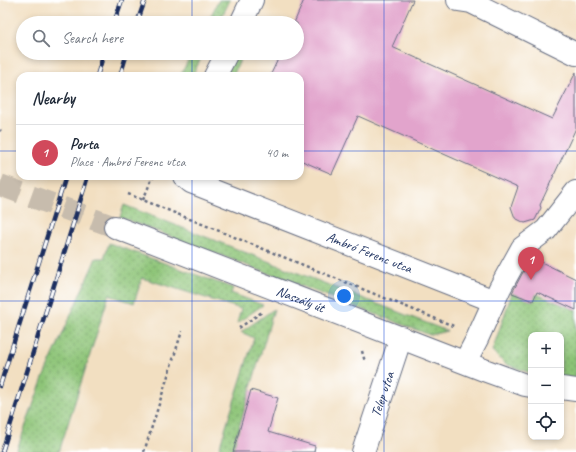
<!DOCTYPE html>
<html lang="en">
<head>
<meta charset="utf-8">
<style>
	body { margin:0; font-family:Caveat,sans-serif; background:#f2f2f3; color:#1f2937 }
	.controls { position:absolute; right:12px; bottom:12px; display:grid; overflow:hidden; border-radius:8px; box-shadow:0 2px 6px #0003 }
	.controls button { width:36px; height:36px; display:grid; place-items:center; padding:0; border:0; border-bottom:1px solid #e0e1e3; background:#fff; color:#1f2937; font:20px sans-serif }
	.you { position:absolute; left:344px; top:296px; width:14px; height:14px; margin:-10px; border:3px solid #fff; border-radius:50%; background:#1a73e8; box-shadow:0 0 0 6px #1a73e833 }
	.badge { display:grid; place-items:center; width:26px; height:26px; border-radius:50%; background:#d1495b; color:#fff; font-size:13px; font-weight:700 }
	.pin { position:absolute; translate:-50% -33px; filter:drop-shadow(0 1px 2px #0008) }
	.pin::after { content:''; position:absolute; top:21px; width:14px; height:12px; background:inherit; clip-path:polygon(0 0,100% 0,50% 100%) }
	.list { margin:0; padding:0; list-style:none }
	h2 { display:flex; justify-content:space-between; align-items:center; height:52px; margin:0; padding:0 16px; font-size:17px }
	h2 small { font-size:13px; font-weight:400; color:#747a83 }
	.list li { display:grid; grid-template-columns:26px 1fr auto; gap:12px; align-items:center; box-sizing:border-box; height:56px; padding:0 16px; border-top:1px solid #e0e1e3 }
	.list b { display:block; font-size:15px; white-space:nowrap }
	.list p { margin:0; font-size:13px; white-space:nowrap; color:#747a83 }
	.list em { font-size:13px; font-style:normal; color:#747a83 }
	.icon { flex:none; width:22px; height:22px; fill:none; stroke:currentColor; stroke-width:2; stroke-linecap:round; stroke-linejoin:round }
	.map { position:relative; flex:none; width:576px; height:452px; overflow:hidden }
	.search { position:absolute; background:#fff; box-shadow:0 2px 6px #0003; left:16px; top:16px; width:288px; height:44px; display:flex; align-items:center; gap:10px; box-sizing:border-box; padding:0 14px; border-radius:22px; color:#747a83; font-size:15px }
	.panel { position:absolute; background:#fff; box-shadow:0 2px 6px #0003; left:16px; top:72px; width:288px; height:108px; border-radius:12px }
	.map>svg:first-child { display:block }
	.grass { fill:url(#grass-dots); stroke:#547a6a }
	.building { fill:#e2a4cc }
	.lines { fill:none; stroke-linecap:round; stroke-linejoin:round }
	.minor-tunnel { stroke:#c7bcad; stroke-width:22; stroke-dasharray:22 11; stroke-linecap:butt }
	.minor-casing { stroke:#666d81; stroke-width:24 }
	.path { stroke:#666d81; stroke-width:2.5; stroke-dasharray:3 3; stroke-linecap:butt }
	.minor { stroke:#fff; stroke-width:22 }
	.rail-casing { stroke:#1b2f5e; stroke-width:4.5 }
	.rail { stroke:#fff; stroke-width:3; stroke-dasharray:9; stroke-linecap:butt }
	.grid { fill:none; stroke:#1d4ed8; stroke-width:1; stroke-opacity:0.55 }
	.labels { text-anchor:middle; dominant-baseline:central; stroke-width:3; stroke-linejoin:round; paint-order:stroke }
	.street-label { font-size:14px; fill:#1b2f5e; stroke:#fff }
</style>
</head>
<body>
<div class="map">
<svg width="576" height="452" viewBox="0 0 576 452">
	<defs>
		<pattern id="grass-dots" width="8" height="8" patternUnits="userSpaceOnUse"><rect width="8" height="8" fill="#8dc477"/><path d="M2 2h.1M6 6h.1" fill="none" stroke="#72a065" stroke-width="1.8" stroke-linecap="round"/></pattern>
	</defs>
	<rect width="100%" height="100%" fill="#fff"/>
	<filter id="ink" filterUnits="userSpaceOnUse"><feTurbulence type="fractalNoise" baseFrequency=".025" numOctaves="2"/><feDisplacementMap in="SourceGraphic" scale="8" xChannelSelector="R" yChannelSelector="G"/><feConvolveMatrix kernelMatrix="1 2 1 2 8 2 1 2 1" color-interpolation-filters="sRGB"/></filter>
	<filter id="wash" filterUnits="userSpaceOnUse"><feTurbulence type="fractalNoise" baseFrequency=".012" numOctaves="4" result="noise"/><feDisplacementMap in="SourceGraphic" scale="16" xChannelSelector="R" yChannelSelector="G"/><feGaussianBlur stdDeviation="0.9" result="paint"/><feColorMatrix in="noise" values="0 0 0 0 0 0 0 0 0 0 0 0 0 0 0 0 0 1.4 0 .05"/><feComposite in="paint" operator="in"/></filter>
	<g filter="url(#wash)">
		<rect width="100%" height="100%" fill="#f2dfc1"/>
		<path class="grass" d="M 219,0 L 230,0 L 219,23 L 207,23 Z
			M 192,53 L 204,53 L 192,76 L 180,76 Z
			M 235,53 L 243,53 L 233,76 L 225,76 Z
			M 124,205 L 447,331 L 430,335 L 120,217 Z
			M 109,243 L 233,288 L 231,293 L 263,305 L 237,323 L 241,309 L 142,278 L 134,303 L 109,295 L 59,452 L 16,452 L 43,378 L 96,258 L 104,258 Z
			M 512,293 L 532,301 L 536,294 L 576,310 L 576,379 L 561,377 L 561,335 L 531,335 L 531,373 L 505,364 L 492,351 Z
			M 274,309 L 232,452 L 218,452 L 254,338 L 241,332 Z"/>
		<g id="blocks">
			<path class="building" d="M 304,0 L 413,0 L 392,47 L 552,119 L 576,72 L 576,128 L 540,205 L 541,208 L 535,220 L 525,223 L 515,218 L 511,207 L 518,187 L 358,116 L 332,174 L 300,160 L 300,76 L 270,76 L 281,53 L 297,53 L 297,23 L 294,23 Z
				M 531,257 L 576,279 L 576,310 L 537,292 L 533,301 L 512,293 Z
				M 251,390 L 278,398 L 268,432 L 315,446 L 314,452 L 233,452 Z"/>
		</g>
	</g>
	<g filter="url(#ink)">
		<use href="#blocks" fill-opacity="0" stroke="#666d81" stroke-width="1"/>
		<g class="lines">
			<path class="minor-tunnel" d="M 0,185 L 115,227"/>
			<g class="minor-casing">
				<g id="minor">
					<path d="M 458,0 L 471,2 L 576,54"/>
					<path d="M 241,23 L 252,0"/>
					<path d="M 215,76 L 227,53"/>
					<path id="s1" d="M 184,176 L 191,182 L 494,301"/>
					<path id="s2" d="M 115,227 L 484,370 L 525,385 L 531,386"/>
					<path d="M 465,362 L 477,339 L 500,288 L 522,248 L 546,230 L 576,192"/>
					<path d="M 561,388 L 576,390"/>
					<path id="s3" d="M 363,452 L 401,337"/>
				</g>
			</g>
			<path class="path" d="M 0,130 L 1,131
				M 128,194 L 456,327
				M 143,200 L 153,176
				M 239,328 L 262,312
				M 362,351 L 365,362
				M 144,452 L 182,331"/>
			<use href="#minor" class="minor"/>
			<g class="rail-casing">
				<path id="rail" d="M 114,23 L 122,0
					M 137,23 L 145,0
					M 97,76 L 104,53
					M 120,76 L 127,53
					M 0,386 L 66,176
					M 2,452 L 88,176"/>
			</g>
			<use href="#rail" class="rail"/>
		</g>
	</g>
	<path class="grid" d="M 192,0 L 192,23M 384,0 L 384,452M 192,53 L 192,76M 0,151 L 20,151M 300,151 L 576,151M 192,176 L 192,452M 0,301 L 576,301"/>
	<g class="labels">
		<g class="street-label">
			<text stroke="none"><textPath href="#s1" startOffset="201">Ambró Ferenc utca</textPath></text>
			<text stroke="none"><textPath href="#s2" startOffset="199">Naszály út</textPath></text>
			<text stroke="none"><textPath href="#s3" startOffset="61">Telep utca</textPath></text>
		</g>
	</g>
</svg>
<div class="controls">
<button>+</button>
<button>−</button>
<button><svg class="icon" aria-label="locate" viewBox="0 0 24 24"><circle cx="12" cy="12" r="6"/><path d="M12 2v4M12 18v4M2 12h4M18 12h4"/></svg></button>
</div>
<div class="you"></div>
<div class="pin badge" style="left:531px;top:280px">1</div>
<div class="search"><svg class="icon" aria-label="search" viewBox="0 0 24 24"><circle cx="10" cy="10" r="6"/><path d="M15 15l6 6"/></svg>Search here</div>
<section class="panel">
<h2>Nearby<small></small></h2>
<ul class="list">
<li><span class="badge">1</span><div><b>Porta</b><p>Place · Ambró Ferenc utca</p></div><em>40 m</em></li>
</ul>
</section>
</div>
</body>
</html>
